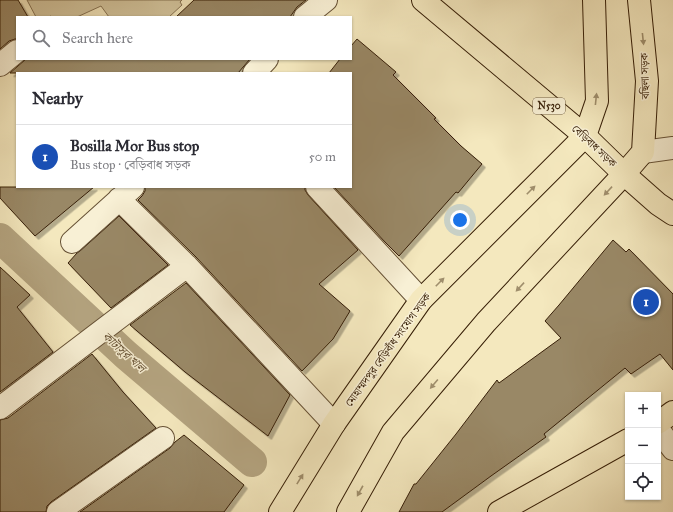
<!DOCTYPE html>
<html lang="en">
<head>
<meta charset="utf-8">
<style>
	body { margin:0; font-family:"IM FELL Great Primer","Noto Serif Bengali",serif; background:#f7f7f7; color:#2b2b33 }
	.controls { position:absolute; right:12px; bottom:12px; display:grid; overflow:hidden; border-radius:0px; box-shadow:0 1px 3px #0004 }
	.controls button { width:36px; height:36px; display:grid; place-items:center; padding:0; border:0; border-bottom:1px solid #e1e1e2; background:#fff; color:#2b2b33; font:20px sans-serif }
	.you { position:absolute; left:460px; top:220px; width:14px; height:14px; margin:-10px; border:3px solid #fff; border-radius:50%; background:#1a73e8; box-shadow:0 0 0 6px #1a73e833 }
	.badge { display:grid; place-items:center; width:26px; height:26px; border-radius:50%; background:#d93025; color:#fff; font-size:13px; font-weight:700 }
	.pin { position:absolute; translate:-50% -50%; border:2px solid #fff; box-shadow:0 1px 4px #0006 }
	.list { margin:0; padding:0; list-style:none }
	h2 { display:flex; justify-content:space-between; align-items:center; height:52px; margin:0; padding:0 16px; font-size:17px }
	h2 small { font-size:13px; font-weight:400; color:#7c7c81 }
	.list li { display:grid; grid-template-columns:26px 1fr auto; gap:12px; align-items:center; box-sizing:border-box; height:64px; padding:0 16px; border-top:1px solid #e1e1e2 }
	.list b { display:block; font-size:15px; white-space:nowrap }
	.list p { margin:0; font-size:13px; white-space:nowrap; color:#7c7c81 }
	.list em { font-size:13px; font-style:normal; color:#7c7c81 }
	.icon { flex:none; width:22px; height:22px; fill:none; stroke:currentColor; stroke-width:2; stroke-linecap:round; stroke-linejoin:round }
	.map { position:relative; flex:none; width:673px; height:512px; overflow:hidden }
	.search { position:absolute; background:#fff; box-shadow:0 1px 3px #0004; left:16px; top:16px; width:336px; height:44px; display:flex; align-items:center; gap:10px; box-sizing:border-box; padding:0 14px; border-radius:0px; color:#7c7c81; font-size:15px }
	.panel { position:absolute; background:#fff; box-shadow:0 1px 3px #0004; left:16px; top:72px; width:336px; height:116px; border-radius:0px }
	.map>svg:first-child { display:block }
	.green { fill:#d4c69f; stroke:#867253 }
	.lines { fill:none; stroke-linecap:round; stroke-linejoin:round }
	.canal { stroke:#b4a480; stroke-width:30 }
	.building { fill:#986; stroke:#371f07; filter:url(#shadow) }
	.minor-casing { stroke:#665135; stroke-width:24 }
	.major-casing { stroke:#371f07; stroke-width:24 }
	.highway-casing { stroke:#371f07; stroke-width:24 }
	.minor { stroke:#f8f0d5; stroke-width:22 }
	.major { stroke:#f4e8be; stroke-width:22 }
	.highway { stroke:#f4e8be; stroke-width:22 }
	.oneway { fill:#9f8e6c }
	.labels { text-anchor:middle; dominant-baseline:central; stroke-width:3; stroke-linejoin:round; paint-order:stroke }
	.shield { fill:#f8f0d5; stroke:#715e45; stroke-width:1 }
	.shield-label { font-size:10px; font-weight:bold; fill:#371f07 }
	.street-label { font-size:11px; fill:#371f07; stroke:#f8f0d5 }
	.water-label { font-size:12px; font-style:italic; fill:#634e31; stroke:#f8f0d5 }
</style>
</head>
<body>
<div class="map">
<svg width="673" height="512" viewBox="0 0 673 512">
	<defs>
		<filter id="shadow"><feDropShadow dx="3.5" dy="3.5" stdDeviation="0" flood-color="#0004"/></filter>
	</defs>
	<rect width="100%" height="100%" fill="#f4e8be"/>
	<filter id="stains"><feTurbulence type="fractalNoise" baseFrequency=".005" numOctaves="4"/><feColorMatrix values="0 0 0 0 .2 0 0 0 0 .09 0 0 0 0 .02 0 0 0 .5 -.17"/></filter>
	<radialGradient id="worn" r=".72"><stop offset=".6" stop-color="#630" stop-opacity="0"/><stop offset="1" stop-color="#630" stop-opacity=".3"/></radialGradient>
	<path class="green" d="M 27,0 L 182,0 L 180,2 L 182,5 L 169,17 L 109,17 L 101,6 L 77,17 L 52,17 L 51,16 L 48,17 L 36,17 Z"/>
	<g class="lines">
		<path class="canal" d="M 0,238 L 126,355 L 252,462"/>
	</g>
	<path class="building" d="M 0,0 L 18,0 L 28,17 L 17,17 L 17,39 L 15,39 L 9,41 L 0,49 Z
		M 194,0 L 306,0 L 297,7 L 290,17 L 176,17 Z
		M 357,39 L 396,72 L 393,75 L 436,118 L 434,119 L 461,146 L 482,164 L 458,193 L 456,192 L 399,256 L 385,242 L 334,187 L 351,187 L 351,73 L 329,73 L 340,59 L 351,59 L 351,46 Z
		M 26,59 L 250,59 L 238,73 L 10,73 Z
		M 0,187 L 94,187 L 35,236 L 0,198 Z
		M 145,187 L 305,187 L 305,190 L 308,195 L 358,250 L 319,284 L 350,311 L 333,339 L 302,371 L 196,257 L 138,200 L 142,196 L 145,191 Z
		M 119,216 L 168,265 L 111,308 L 68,263 L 77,253 L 80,251 Z
		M 613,240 L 626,252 L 629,249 L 673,294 L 673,370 L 660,354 L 631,374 L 625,368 L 544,434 L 546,437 L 491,476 L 442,512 L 399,512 L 414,484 L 416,484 L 456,434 L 497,380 L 499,383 L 561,338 L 545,321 L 559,305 Z
		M 0,267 L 30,295 L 17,307 L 53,352 L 0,392 Z
		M 186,283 L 290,395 L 268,436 L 185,372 L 130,325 Z
		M 92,354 L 123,392 L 156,428 L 51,502 L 47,506 L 46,512 L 0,512 L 0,420 L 8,418 Z
		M 184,435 L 244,485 L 224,512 L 80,512 L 170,448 L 175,442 Z"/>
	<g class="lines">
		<g class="minor-casing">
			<path id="minor" d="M 305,17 L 326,0
				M 0,65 L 17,51
				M 254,73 L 267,59
				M 643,152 L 673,148
				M 317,187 L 421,300
				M 119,199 L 187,266 L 334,424
				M 72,242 L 133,187
				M 0,408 L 187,266
				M 658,429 L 673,449
				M 58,512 L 163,438"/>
		</g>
		<g class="major-casing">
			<path id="major" d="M 658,423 L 673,412
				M 280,512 L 334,424 L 421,300 L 585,136 L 597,101 L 594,0
				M 348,512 L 393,432 L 486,322 L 624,174 L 643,152 L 647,81 L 639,0
				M 499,512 L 628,440"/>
		</g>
		<g class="highway-casing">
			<path id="highway" d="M 423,0 L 585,136 L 624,174 L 658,204 L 673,214"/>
		</g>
		<use href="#minor" class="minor"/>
		<use href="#major" class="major"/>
		<use href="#highway" class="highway"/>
	</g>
	<defs><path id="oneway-solid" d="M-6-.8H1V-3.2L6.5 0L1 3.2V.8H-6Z"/></defs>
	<g class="oneway">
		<use href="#oneway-solid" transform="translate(643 39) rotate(84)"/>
		<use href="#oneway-solid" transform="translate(596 99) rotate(-84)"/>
		<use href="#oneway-solid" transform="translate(531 190) rotate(-45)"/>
		<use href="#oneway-solid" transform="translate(608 191) rotate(133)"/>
		<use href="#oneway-solid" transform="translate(440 282) rotate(-45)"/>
		<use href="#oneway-solid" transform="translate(520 287) rotate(133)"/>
		<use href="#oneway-solid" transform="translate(434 384) rotate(130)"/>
		<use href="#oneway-solid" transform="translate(300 479) rotate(-58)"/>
		<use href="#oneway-solid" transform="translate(360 491) rotate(119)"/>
	</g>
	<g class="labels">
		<rect class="shield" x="533" y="98" width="32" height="16" rx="3"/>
		<g class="shield-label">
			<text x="549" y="106">N530</text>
		</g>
		<g class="street-label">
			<text transform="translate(645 76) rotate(-92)">বছিলা সড়ক</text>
			<text transform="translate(594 146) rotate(43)">বেড়িবাধ সড়ক</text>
			<text transform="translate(388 350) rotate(-54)">মোহাম্মদপুর বেড়িবাঁধ সংযোগ সড়ক</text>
		</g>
		<g class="water-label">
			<text transform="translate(124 352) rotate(42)">কাটাসুর খাল</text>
		</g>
	</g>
	<rect width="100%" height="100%" filter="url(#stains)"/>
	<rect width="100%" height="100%" fill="url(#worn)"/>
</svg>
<div class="controls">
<button>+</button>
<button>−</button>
<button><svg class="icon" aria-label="locate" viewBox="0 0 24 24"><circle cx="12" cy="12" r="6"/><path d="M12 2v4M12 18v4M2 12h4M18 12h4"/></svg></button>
</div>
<div class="you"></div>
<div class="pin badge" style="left:646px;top:302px;background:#1a4fb4">1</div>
<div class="search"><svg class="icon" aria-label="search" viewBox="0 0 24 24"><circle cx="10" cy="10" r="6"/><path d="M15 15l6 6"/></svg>Search here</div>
<section class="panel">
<h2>Nearby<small></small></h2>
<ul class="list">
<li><span class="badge" style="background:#1a4fb4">1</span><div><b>Bosilla Mor Bus stop</b><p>Bus stop · বেড়িবাধ সড়ক</p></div><em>50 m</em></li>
</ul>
</section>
</div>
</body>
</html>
